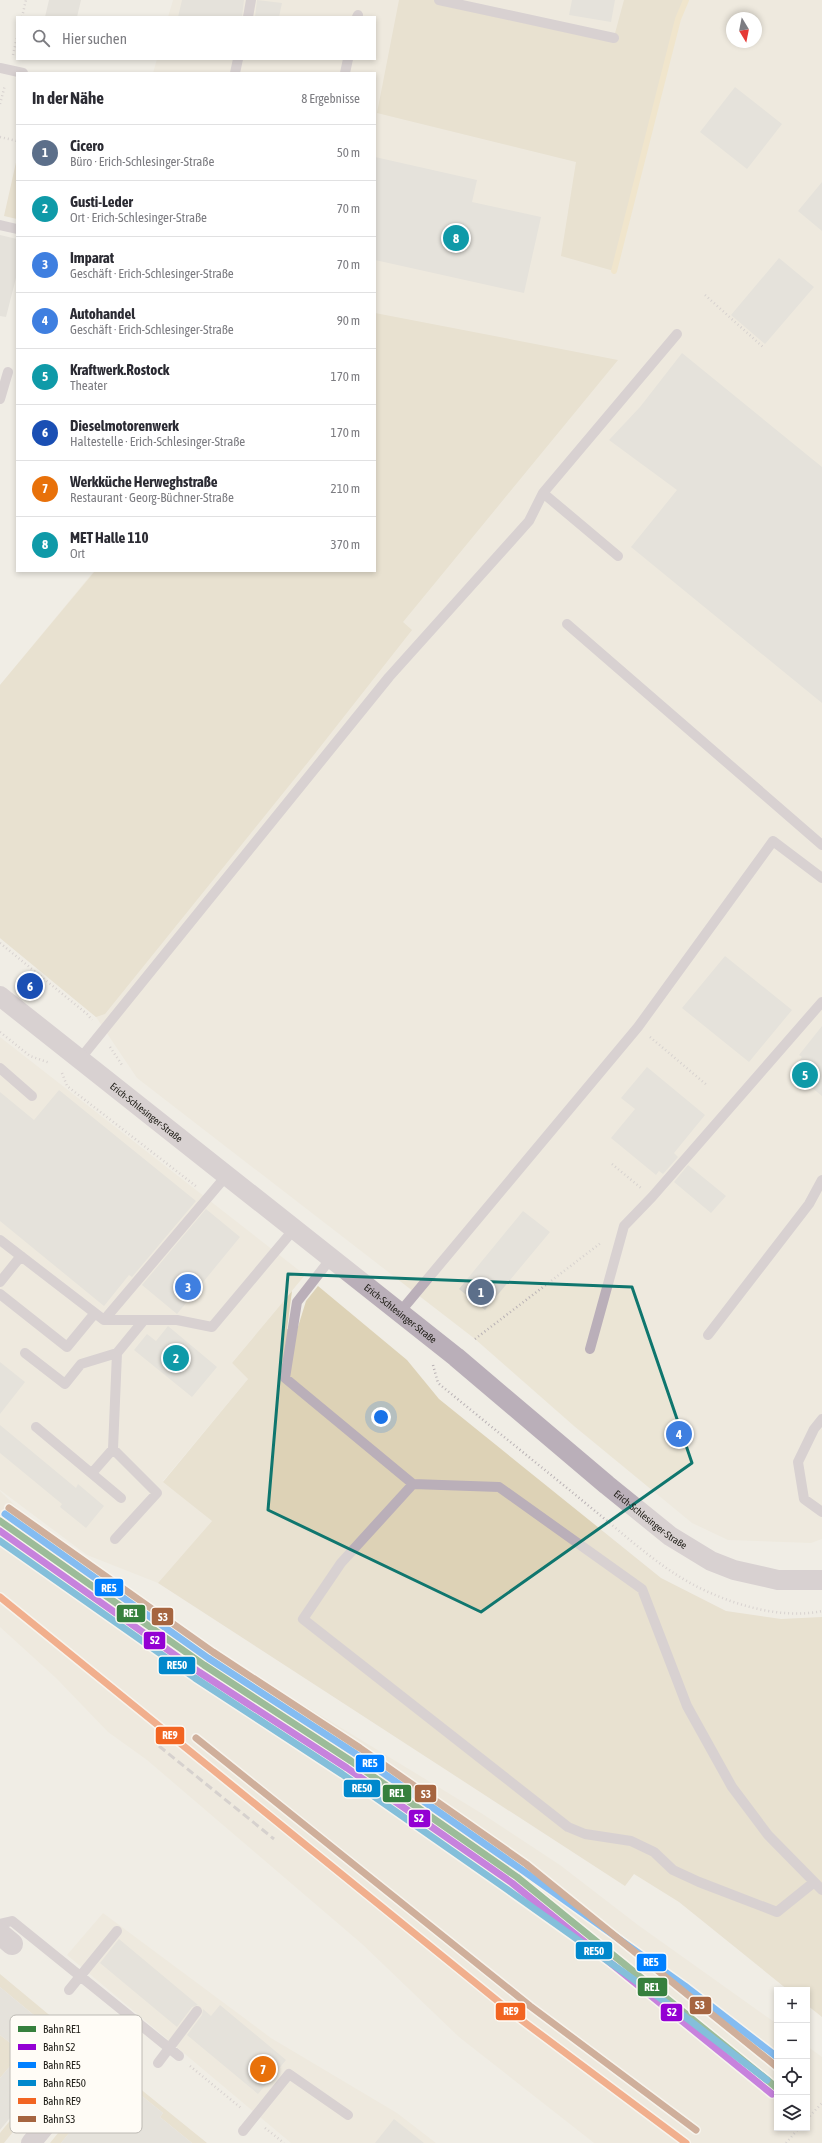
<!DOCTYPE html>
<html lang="de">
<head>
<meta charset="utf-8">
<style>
	body { margin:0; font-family:"Asap Condensed",sans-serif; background:#f7f7f7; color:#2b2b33 }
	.controls { position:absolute; right:12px; bottom:12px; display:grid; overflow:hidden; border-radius:0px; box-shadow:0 2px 6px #0003 }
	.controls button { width:36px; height:36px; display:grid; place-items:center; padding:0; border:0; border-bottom:1px solid #e1e1e2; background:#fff; color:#2b2b33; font:20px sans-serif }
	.compass { position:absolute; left:726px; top:12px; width:36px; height:36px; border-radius:50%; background:#fff; box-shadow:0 2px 6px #0003; rotate:170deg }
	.you { position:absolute; left:381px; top:1417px; width:14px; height:14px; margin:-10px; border:3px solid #fff; border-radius:50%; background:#1a73e8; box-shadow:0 0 0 6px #1a73e833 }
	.badge { display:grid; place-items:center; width:26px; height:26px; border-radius:50%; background:#ea580c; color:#fff; font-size:13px; font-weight:700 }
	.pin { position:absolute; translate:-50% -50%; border:2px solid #fff; box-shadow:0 1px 4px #0006 }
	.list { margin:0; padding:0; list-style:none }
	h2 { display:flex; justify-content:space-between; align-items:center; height:52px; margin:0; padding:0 16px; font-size:17px }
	h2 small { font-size:13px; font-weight:400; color:#7c7c81 }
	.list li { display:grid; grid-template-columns:26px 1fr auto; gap:12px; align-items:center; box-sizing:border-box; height:56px; padding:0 16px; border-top:1px solid #e1e1e2 }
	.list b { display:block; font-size:15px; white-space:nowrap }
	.list p { margin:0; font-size:13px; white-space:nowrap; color:#7c7c81 }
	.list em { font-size:13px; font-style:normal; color:#7c7c81 }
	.icon { flex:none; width:22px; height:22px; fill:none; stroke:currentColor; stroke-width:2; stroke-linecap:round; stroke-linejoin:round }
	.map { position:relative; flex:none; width:822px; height:2143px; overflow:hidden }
	.search { position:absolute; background:#fff; box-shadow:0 2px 6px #0003; left:16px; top:16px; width:360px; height:44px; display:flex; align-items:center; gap:10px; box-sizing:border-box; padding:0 14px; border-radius:0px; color:#7c7c81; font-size:15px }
	.panel { position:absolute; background:#fff; box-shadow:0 2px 6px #0003; left:16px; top:72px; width:360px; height:500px; border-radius:0px }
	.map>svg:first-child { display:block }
	.built { fill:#ebe5d5; fill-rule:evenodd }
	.green { fill:#ddd2b6 }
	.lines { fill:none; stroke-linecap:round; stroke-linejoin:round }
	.stream { stroke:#efdcae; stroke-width:6 }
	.building { fill:#d7d5ce }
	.path { stroke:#b9b2b5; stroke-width:2.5; stroke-dasharray:1 3; stroke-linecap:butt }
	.service { stroke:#baafb9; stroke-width:10 }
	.minor { stroke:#baafb9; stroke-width:20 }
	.tertiary { stroke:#baafb9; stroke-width:22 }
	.rail { stroke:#b6b0b1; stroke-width:3; stroke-dasharray:8 4; stroke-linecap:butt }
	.rail-1-casing { stroke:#fffcf6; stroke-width:10 }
	.rail-2-casing { stroke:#fffcf6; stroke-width:10 }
	.rail-3-casing { stroke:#fffcf6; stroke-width:10 }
	.rail-4-casing { stroke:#fffcf6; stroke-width:10 }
	.rail-5-casing { stroke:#fffcf6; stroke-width:10 }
	.rail-6-casing { stroke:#fffcf6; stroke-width:10 }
	.rail-1 { stroke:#36803d; stroke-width:7 }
	.rail-2 { stroke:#9400d3; stroke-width:7 }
	.rail-3 { stroke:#0080ff; stroke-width:7 }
	.rail-4 { stroke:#08c; stroke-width:7 }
	.rail-5 { stroke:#f26522; stroke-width:7 }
	.rail-6 { stroke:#a66540; stroke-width:7 }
	.marked { fill:none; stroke:#0f766e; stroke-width:3; stroke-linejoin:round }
	.labels { text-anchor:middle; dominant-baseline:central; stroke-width:3; stroke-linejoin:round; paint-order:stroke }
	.street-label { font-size:10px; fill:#22201a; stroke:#fffcf6 }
	.key { fill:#fffcf6; stroke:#bdbab4; stroke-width:1 }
	.key-label { font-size:11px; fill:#22201a }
	.line-badge { stroke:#fffcf6; stroke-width:1.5 }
	.badge-label { font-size:11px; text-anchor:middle; font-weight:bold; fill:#fff }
</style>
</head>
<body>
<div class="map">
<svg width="822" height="2143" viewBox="0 0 822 2143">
	<rect width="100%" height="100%" fill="#f0ede5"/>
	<path class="built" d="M 173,0 L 822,0 L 822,1539 L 811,1543 L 728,1540 L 692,1523 L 574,1426 L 475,1339 L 137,1078 L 96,1017 L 0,938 L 0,685 L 94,571 L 375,571 L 375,73 L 153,73 L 157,59 L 375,59 L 375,17 L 168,17 ZM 732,18 L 756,18 L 756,42 L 732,42 Z
		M 0,1037 L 305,1275 L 232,1363 L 248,1379 L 163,1481 L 212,1521 L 158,1583 L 87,1555 L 0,1490 Z
		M 0,1491 L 34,1524 L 94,1576 L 218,1664 L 300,1716 L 307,1707 L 481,1813 L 560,1865 L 638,1925 L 777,2024 L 777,2128 L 807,2128 L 807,2046 L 822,2057 L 822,2143 L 594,2143 L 459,2037 L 362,1944 L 147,1760 L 108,1732 L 56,1678 L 0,1627 Z
		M 103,1913 L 271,2038 L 397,2113 L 436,2143 L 291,2143 L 67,1955 Z"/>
	<path class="green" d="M 399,0 L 439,0 L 614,37 L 624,0 L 686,0 L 678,19 L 614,271 L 561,256 L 576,162 L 377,113 Z
		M 17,158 L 17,219 L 4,216 Z
		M 375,313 L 618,360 L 403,622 L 412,630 L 313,756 L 105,1014 L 96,1017 L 0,938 L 0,685 L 95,571 L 375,571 Z
		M 318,1286 L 407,1360 L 439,1399 L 661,1578 L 726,1611 L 781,1619 L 822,1617 L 822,2017 L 807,2005 L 807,1990 L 788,1990 L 679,1902 L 634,1874 L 625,1886 L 158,1583 L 212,1521 L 163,1482 L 248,1379 L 232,1363 L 292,1291 L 287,1329 L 297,1330 L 306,1301 Z
		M 0,1974 L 83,2043 L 27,2111 L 20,2105 L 70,2045 L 0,1987 Z
		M 0,2035 L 22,2052 L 0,2078 Z
		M 112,2066 L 207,2143 L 192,2143 L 160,2117 L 163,2113 L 137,2092 L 135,2096 L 114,2079 L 61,2143 L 50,2143 Z
		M 13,2117 L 20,2123 L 4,2143 L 0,2143 L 0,2133 Z"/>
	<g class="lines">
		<path class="stream" d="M 614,271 L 678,19 L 686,0"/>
	</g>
	<path class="building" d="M 49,0 L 81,0 L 77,17 L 45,17 Z
		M 182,0 L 244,0 L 242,17 L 178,17 Z
		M 257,0 L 282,3 L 279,17 L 255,17 Z
		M 572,0 L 615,0 L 611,22 L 569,15 Z
		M 735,87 L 782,124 L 747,169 L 700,132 Z
		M 375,157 L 477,180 L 472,202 L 541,217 L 524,293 L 375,260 Z
		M 822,182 L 822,231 L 798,211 Z
		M 0,235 L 17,239 L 17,274 L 6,317 L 0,316 Z
		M 779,258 L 814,287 L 765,344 L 731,315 Z
		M 682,353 L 822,467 L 822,703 L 631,547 L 677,490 L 609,440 L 640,407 Z
		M 725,956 L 792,1010 L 749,1062 L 682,1008 Z
		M 822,1026 L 822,1096 L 791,1071 L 802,1057 L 799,1055 Z
		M 647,1067 L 705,1115 L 674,1153 L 678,1157 L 663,1174 L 659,1171 L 656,1175 L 611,1138 L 635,1109 L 621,1098 Z
		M 59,1090 L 196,1201 L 132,1277 L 129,1275 L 104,1306 L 0,1221 L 0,1092 L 34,1120 Z
		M 688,1165 L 726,1196 L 711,1213 L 674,1182 Z
		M 206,1209 L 240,1237 L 177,1314 L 142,1285 Z
		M 523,1211 L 550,1232 L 485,1310 L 459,1289 Z
		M 168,1326 L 217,1367 L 192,1397 L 134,1350 L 147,1334 L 156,1341 Z
		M 0,1362 L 25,1382 L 0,1414 Z
		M 0,1425 L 76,1488 L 78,1484 L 104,1506 L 86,1528 L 60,1507 L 62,1504 L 0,1453 Z
		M 119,1939 L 198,2005 L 192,2007 L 177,2027 L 100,1963 Z
		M 0,1987 L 70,2045 L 0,2130 L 0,2078 L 22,2052 L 0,2035 Z
		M 220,2005 L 286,2060 L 258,2094 L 187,2035 L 202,2015 L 203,2009 L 211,2016 Z
		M 113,2079 L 135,2096 L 137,2092 L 163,2113 L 160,2117 L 192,2143 L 61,2143 Z
		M 394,2119 L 424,2143 L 375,2143 Z"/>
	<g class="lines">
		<path class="path" d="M 22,17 L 26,0
			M 13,55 L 17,37
			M 0,104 L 5,85
			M 0,137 L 17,141
			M 705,295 L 763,347
			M 0,943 L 87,1014 L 92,1020
			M 0,1032 L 30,1056 L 50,1063
			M 650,1037 L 708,1086
			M 110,1047 L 122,1065
			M 62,1073 L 67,1086 L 197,1187
			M 612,1164 L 641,1188
			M 475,1339 L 602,1242
			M 433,1365 L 438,1383 C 490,1426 543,1468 595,1511 C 626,1536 658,1566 694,1585 C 730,1604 781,1620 822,1611
			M 190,2066 L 241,2108
			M 807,2119 L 822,2103
			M 265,2128 L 284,2143
			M 786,2143 L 799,2128"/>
		<path class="service" d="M 439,0 L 614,38
			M 248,17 L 251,0
			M 357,17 L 358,15
			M 0,68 L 23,73
			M 235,73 L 238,59
			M 345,73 L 348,59
			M 0,225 L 17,229
			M 0,399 L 8,372
			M 618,556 L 543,493 L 677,334
			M 567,624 L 822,845
			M 80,1059 L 389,677 L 529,521 L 543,493
			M 0,1068 L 32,1096
			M 0,1240 L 104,1320 L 177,1320 L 212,1327 L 295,1228
			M 332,1257 L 297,1302 L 285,1378 L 413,1484
			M 0,1282 L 21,1256
			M 0,1294 L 67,1347 L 95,1313
			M 400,1312 L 638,1027 L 773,841 L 822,878
			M 104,1320 L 227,1175
			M 708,1335 L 809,1204 L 822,1180
			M 590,1349 L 624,1226 L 652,1197 L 822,1002
			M 25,1353 L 65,1384 L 81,1364 L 117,1353
			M 822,1419 L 814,1429 L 798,1462 L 804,1499 L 822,1512
			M 36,1427 L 121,1498
			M 113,1449 L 157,1493 L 115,1539
			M 92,1473 L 113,1449 L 117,1353 L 144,1320
			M 813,1883 L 777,1912 L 699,1882 L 673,1870 L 654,1852 L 631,1841 L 585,1834 L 568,1827 L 303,1619 L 341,1563 L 413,1484 L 499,1487 L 642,1589 L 687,1706 L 732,1787 L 768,1835 L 822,1890
			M 0,1924 L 12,1921 L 179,2056
			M 69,1990 L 117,1931
			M 158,2063 L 197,2011
			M 243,2131 L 289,2074 L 348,2115"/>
		<g class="minor">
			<path id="s1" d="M 0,996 L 456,1357 L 607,1485 L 670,1536 L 711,1561 L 734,1570 L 778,1580 L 822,1580"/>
			<path d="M 31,2143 L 121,2033"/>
		</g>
		<path class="tertiary" d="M 0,1934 L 12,1944"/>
		<path class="rail" d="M 159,1746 L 274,1839"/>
		<g class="rail-1-casing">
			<path id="rail-1" d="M 0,1521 L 204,1665 L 351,1761 L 517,1877 L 777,2088"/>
		</g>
		<g class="rail-2-casing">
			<path id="rail-2" d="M 0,1531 L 199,1672 L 347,1768 L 512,1883 L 772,2094"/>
		</g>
		<g class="rail-3-casing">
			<path id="rail-3" d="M 5,1514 L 208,1658 L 356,1754 L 522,1870 L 685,1986 L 777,2057"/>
		</g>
		<g class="rail-4-casing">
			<path id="rail-4" d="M 0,1541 L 195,1678 L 342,1774 L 508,1890 L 671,2006 L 767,2080"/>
		</g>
		<g class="rail-5-casing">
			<path id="rail-5" d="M 0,1597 L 520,2019 L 686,2143"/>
		</g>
		<g class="rail-6-casing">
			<path id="rail-6" d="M 9,1508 L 213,1652 L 360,1748 L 526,1864 L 777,2067
				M 196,1738 L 530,2006 L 696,2130"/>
		</g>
		<use href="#rail-1" class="rail-1"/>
		<use href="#rail-2" class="rail-2"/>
		<use href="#rail-3" class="rail-3"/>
		<use href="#rail-4" class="rail-4"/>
		<use href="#rail-5" class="rail-5"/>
		<use href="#rail-6" class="rail-6"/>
	</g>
	<path d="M0 0H822V2143H0ZM 288,1274 L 632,1287 L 692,1463 L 481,1612 L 268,1510 Z" fill="#f0ede5" fill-opacity=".55" fill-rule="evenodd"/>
	<path class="marked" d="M 288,1274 L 632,1287 L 692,1463 L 481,1612 L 268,1510 Z"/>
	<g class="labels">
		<g class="street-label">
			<text stroke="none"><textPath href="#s1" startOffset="187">Erich-Schlesinger-Straße</textPath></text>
			<text stroke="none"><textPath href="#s1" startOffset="511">Erich-Schlesinger-Straße</textPath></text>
			<text stroke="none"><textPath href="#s1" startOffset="835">Erich-Schlesinger-Straße</textPath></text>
		</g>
	</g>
	<rect x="10" y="2015" width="132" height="118" rx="6" class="key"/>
	<rect x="18" y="2026" width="18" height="6" fill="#36803d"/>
	<rect x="18" y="2044" width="18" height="6" fill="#9400d3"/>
	<rect x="18" y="2062" width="18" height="6" fill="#0080ff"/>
	<rect x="18" y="2080" width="18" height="6" fill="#08c"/>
	<rect x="18" y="2098" width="18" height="6" fill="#f26522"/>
	<rect x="18" y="2116" width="18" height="6" fill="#a66540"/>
	<g class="key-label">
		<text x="43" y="2033">Bahn RE1</text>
		<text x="43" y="2051">Bahn S2</text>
		<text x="43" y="2069">Bahn RE5</text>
		<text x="43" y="2087">Bahn RE50</text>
		<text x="43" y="2105">Bahn RE9</text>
		<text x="43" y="2123">Bahn S3</text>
	</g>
	<g class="line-badge">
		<rect x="94" y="1578" width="30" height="19" rx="4" fill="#0080ff"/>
		<rect x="116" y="1604" width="30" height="19" rx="4" fill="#36803d"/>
		<rect x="151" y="1607" width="23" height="19" rx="4" fill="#a66540"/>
		<rect x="143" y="1631" width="23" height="19" rx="4" fill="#9400d3"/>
		<rect x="158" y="1656" width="38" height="19" rx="4" fill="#08c"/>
		<rect x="155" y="1726" width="30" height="19" rx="4" fill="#f26522"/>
		<rect x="355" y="1754" width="30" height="19" rx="4" fill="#0080ff"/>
		<rect x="343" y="1779" width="38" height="19" rx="4" fill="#08c"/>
		<rect x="382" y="1784" width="30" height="19" rx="4" fill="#36803d"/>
		<rect x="414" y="1784" width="23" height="19" rx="4" fill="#a66540"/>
		<rect x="408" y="1809" width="23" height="19" rx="4" fill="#9400d3"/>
		<rect x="575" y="1941" width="38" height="19" rx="4" fill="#08c"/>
		<rect x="636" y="1953" width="31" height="19" rx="4" fill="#0080ff"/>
		<rect x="637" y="1977" width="31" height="20" rx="4" fill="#36803d"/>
		<rect x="689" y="1996" width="23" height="19" rx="4" fill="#a66540"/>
		<rect x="495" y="2002" width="31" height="19" rx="4" fill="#f26522"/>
		<rect x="660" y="2003" width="23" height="19" rx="4" fill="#9400d3"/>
	</g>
	<g class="badge-label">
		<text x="109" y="1592">RE5</text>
		<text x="131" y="1617">RE1</text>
		<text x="163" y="1621">S3</text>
		<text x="155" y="1644">S2</text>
		<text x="177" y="1669">RE50</text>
		<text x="170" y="1739">RE9</text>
		<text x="370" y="1767">RE5</text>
		<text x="362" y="1792">RE50</text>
		<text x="397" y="1797">RE1</text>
		<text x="426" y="1798">S3</text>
		<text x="419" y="1822">S2</text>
		<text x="594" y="1955">RE50</text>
		<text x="651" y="1966">RE5</text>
		<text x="652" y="1991">RE1</text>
		<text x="700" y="2009">S3</text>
		<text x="511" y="2015">RE9</text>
		<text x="672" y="2016">S2</text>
	</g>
</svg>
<div class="controls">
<button>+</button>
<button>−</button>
<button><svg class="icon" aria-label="locate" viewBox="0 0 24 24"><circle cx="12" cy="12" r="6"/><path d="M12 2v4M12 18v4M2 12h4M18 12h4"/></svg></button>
<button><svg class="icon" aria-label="layers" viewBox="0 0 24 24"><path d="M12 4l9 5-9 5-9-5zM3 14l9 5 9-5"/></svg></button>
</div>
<svg class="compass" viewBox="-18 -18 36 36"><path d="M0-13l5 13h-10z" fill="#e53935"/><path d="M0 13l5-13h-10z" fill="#7c7c81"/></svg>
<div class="you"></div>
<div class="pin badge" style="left:481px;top:1292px;background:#5c6f8a">1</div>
<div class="pin badge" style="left:176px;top:1358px;background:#0f9aa8">2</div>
<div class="pin badge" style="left:188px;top:1287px;background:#3f7fe0">3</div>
<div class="pin badge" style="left:679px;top:1434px;background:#3f7fe0">4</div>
<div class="pin badge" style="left:805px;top:1075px;background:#0f9aa8">5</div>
<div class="pin badge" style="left:30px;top:986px;background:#1a4fb4">6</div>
<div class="pin badge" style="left:263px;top:2069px;background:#e8710a">7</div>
<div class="pin badge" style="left:456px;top:238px;background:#0f9aa8">8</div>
<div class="search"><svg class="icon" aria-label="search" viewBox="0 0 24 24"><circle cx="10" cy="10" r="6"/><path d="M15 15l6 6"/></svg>Hier suchen</div>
<section class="panel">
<h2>In der Nähe<small>8 Ergebnisse</small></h2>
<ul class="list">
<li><span class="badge" style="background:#5c6f8a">1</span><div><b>Cicero</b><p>Büro · Erich-Schlesinger-Straße</p></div><em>50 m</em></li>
<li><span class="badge" style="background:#0f9aa8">2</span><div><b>Gusti-Leder</b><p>Ort · Erich-Schlesinger-Straße</p></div><em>70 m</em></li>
<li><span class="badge" style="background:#3f7fe0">3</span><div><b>Imparat</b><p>Geschäft · Erich-Schlesinger-Straße</p></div><em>70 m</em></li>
<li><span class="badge" style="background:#3f7fe0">4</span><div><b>Autohandel</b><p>Geschäft · Erich-Schlesinger-Straße</p></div><em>90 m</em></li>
<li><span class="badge" style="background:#0f9aa8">5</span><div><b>Kraftwerk.Rostock</b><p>Theater</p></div><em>170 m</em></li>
<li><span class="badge" style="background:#1a4fb4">6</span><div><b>Dieselmotorenwerk</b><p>Haltestelle · Erich-Schlesinger-Straße</p></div><em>170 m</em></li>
<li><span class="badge" style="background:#e8710a">7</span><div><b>Werkküche Herweghstraße</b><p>Restaurant · Georg-Büchner-Straße</p></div><em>210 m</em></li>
<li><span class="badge" style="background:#0f9aa8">8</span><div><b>MET Halle 110</b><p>Ort</p></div><em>370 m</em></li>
</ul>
</section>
</div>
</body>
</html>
